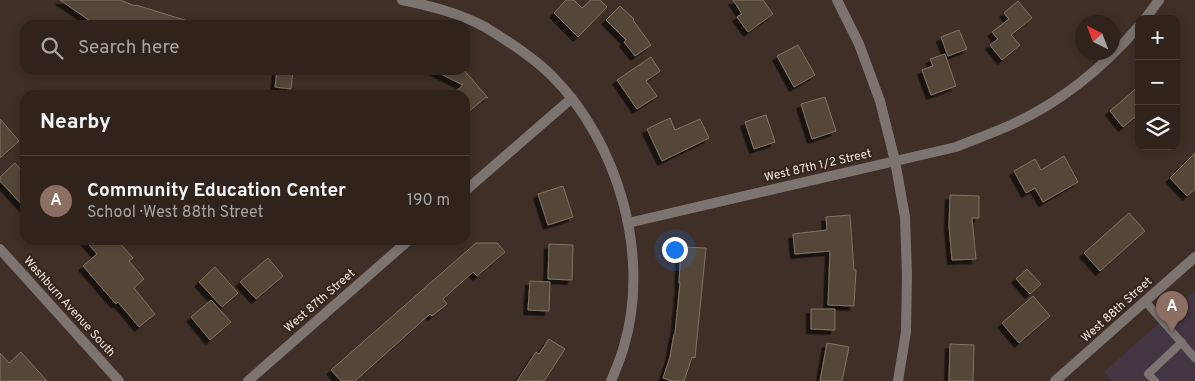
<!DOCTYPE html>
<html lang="en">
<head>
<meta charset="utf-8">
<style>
	body { margin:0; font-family:Overpass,sans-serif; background:#3b2f29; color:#f1f3f6 }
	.controls { position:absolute; right:15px; top:15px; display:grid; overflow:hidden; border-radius:10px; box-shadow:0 2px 8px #0003 }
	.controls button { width:45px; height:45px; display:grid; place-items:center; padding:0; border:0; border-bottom:1px solid #4a403b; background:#2f231c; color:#f1f3f6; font:25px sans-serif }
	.compass { position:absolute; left:1075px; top:15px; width:45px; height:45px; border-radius:50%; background:#2f231c; box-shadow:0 2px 8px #0003; rotate:318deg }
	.you { position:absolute; left:674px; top:249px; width:18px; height:18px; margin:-12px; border:4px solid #fff; border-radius:50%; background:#1a73e8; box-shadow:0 0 0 8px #1a73e833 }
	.badge { display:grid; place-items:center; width:32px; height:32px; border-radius:50%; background:#8bbbb9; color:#fff; font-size:16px; font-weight:700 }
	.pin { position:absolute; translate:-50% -41px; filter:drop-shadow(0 1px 2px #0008) }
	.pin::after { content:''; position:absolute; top:26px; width:18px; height:15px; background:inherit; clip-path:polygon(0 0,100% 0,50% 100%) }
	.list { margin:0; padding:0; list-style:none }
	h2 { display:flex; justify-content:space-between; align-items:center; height:65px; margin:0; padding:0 20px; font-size:21px }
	h2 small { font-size:16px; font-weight:400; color:#a7a4a3 }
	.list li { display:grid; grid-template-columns:32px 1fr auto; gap:15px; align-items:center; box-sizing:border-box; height:90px; padding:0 20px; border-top:1px solid #4a403b }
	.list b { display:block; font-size:19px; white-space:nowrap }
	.list p { margin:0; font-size:16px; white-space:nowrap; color:#a7a4a3 }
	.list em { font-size:16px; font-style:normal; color:#a7a4a3 }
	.icon { flex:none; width:28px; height:28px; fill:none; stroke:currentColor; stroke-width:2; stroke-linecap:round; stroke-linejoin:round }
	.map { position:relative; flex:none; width:1195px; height:381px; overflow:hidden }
	.search { position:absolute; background:#2f231c; box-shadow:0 2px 8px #0003; left:20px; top:20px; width:450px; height:55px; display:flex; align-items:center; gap:12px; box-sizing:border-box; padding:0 18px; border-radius:15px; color:#a7a4a3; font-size:19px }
	.panel { position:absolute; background:#2f231c; box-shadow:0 2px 8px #0003; left:20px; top:90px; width:450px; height:155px; border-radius:15px }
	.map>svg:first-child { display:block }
	.education { fill:#443542 }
	.building { fill:#544639; stroke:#817365; filter:url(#shadow) }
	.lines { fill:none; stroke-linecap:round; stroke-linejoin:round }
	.service { stroke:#7d7472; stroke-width:8 }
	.minor { stroke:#7d7472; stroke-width:10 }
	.labels { text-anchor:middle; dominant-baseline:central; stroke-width:4; stroke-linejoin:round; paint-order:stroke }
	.street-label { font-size:12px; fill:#f3e9e3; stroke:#34251c }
</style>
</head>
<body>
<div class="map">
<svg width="1195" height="381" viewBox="0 0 1195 381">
	<defs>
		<filter id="shadow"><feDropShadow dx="-4.5" dy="4.5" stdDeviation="0" flood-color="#0009"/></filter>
	</defs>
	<rect width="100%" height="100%" fill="#3f2f26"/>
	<path class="education" d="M 1195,291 L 1195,381 L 1112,381 L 1104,372 Z"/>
	<path class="building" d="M 60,0 L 120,0 L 135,6 L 136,5 L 191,22 L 190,25 L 96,25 Z
		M 566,0 L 574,0 L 582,8 L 591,0 L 600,0 L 607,7 L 578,37 L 554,13 Z
		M 733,0 L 763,0 L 773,14 L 748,32 L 737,17 L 742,14 Z
		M 1018,1 L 1032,18 L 1011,35 L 1020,45 L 1002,60 L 990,45 L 998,39 L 992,32 L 1009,19 L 1004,13 Z
		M 620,6 L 634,19 L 633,20 L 651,45 L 635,56 L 624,42 L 626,40 L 606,20 Z
		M 959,30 L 967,49 L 948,56 L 941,37 Z
		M 798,45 L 815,75 L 794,87 L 777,56 Z
		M 945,54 L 956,86 L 931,95 L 922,70 L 933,66 L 930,59 Z
		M 651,57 L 660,71 L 646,81 L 657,96 L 637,109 L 617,80 Z
		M 277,70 L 293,70 L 291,89 L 275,87 Z
		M 433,70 L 464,70 L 488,98 L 486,97 L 465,115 L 465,95 L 452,95 L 463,85 Z
		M 1139,86 L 1139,114 L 1123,127 L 1110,111 Z
		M 825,97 L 836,131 L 812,139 L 801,104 Z
		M 766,115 L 775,142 L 754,149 L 745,122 Z
		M 670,118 L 675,130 L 700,119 L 709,138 L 662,161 L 647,129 Z
		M 0,119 L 19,141 L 0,158 Z
		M 1195,153 L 1195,189 L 1187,196 L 1170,178 Z
		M 1064,156 L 1078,182 L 1043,202 L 1035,188 L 1026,193 L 1014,171 L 1035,159 L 1041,170 Z
		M 15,163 L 25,174 L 25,208 L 0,181 L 0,177 Z
		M 563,186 L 573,217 L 548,225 L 538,194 Z
		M 950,195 L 979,196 L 979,218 L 972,218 L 976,259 L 952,260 L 949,226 Z
		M 1129,213 L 1145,231 L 1100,271 L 1084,253 Z
		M 850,215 L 854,270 L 856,270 L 854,306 L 828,305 L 830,251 L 795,254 L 793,234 L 827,230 L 826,217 Z
		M 85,240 L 117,240 L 133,258 L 129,261 L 144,279 L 134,288 L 155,314 L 139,327 L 118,302 L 116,304 L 83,266 L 97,254 Z
		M 476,243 L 497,243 L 505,252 L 477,276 L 473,272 L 443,299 L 447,304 L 432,316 L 430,314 L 355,381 L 341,381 L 331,370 Z
		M 549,244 L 573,245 L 572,280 L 548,279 Z
		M 681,247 L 706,248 L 695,358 L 692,357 L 684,381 L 672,381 L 663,378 L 670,357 L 674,334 L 675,334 L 680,283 L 679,283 Z
		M 268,258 L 283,276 L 256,299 L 240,282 Z
		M 215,267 L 238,293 L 222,307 L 199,282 Z
		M 1027,269 L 1041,284 L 1030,294 L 1016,279 Z
		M 530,281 L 550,282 L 549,311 L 528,310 Z
		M 1033,296 L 1050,316 L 1019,343 L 1002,323 Z
		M 211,300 L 231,322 L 210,340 L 191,317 Z
		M 811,309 L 835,309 L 835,330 L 811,329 Z
		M 549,339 L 565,349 L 544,381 L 517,381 L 536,352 L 539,354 Z
		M 827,343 L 849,347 L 842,381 L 820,381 Z
		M 950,344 L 974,345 L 973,381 L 949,381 Z
		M 21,352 L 47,381 L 0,381 L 0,353 L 9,363 Z"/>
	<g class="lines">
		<path class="service" d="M 1145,301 L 1195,358
			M 1155,381 L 1148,374 L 1182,342"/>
		<path class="minor" d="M 402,0 C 431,6 459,13 485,27 C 508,41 533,57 552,76 C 618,142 651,255 624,346 C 621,358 616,369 611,381
			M 837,0 L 859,44 L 880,101 L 895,161 L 905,217 L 907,275 L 906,332 L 898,381
			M 1145,19 L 1159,0
			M 465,191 L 572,98
			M 628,223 L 956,147 C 973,140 990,134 1006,127 C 1057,105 1103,68 1139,26
			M 0,249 L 119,381
			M 248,381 L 409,240
			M 1055,381 L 1195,257"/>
	</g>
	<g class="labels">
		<g class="street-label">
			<text transform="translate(818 166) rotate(-13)">West 87th 1/2 Street</text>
			<text transform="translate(320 301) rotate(-41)">West 87th Street</text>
			<text transform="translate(69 307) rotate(48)">Washburn Avenue South</text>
			<text transform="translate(1117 310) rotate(-42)">West 88th Street</text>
		</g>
	</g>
</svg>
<div class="controls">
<button>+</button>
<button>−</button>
<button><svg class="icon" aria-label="layers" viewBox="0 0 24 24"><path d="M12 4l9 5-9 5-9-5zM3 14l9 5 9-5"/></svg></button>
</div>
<svg class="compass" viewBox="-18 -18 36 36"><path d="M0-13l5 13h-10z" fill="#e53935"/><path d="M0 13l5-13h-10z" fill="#a7a4a3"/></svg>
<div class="you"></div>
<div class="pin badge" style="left:1172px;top:332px;background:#8d6e63">A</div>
<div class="search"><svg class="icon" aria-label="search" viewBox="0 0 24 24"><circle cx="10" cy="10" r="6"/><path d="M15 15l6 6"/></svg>Search here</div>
<section class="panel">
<h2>Nearby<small></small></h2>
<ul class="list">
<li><span class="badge" style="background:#8d6e63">A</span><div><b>Community Education Center</b><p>School · West 88th Street</p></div><em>190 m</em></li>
</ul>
</section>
</div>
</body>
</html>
